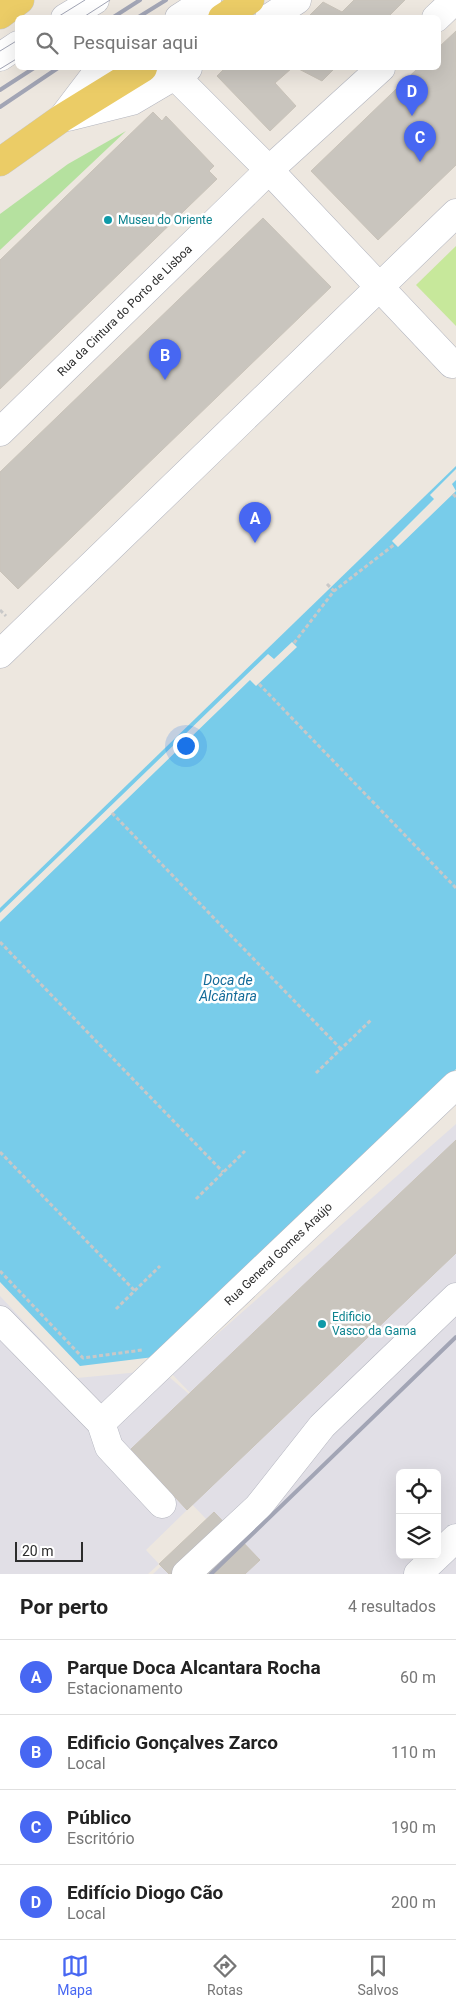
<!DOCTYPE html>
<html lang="pt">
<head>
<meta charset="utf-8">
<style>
	body { margin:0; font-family:Roboto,sans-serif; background:#f6f6f6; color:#222 }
	.controls { position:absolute; right:15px; bottom:15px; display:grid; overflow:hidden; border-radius:8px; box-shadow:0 5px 20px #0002 }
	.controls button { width:45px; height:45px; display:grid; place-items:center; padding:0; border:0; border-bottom:1px solid #e0e0e0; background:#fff; color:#222; font:25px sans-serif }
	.scale { position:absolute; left:15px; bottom:12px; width:68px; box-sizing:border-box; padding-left:5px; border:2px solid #2c2c2c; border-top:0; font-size:14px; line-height:18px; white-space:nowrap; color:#2c2c2c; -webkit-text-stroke:4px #fff; paint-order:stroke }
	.you { position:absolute; left:185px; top:745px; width:18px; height:18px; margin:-12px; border:4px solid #fff; border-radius:50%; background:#1a73e8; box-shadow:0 0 0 8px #1a73e833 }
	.badge { display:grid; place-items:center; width:32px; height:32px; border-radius:50%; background:#4767f2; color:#fff; font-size:16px; font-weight:700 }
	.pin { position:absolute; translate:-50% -41px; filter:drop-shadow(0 1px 2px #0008) }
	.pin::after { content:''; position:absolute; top:26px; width:18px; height:15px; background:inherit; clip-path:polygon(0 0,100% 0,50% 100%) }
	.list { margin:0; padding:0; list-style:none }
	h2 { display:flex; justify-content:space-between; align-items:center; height:65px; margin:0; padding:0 20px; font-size:21px }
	h2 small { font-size:16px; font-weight:400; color:#767676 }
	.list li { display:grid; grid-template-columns:32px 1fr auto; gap:15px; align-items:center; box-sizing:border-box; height:75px; padding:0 20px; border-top:1px solid #e0e0e0 }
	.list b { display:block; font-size:19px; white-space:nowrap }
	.list p { margin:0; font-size:16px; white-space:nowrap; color:#767676 }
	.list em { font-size:16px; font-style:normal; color:#767676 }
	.icon { flex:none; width:28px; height:28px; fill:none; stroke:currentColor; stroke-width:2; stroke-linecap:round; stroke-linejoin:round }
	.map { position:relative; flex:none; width:456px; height:1574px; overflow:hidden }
	.search { position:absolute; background:#fff; box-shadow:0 5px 20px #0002; left:15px; right:15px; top:15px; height:55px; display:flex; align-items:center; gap:12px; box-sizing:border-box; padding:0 18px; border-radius:8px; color:#767676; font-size:19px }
	.sheet { height:365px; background:#fff }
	nav { display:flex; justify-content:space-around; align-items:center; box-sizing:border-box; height:70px; border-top:1px solid #e0e0e0; background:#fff; font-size:14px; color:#767676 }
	nav a { display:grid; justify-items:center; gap:2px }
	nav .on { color:#4767f2 }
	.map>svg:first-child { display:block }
	.industrial { fill:#e1dfe6; fill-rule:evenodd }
	.green { fill:#b5e19f }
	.pitch { fill:#c7e89b }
	.water { fill:#78ccea }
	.pier { fill:#ede7df }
	.building { fill:#c9c5be; stroke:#c9c3b9 }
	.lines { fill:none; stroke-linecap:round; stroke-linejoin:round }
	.minor-casing { stroke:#b3b5bf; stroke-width:29 }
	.major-casing { stroke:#c8c8c8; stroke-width:29 }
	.path { stroke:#c8c8c8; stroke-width:3; stroke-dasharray:4 2.5; stroke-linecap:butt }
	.minor { stroke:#fff; stroke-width:28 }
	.major { stroke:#ebcc66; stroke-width:28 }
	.tram { stroke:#a2a5b5; stroke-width:1 }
	.rail { stroke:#a2a5b5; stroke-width:4 }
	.culture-dot { fill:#0f9aa8; stroke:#fff; stroke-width:2 }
	.labels { text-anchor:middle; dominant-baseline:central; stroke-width:5; stroke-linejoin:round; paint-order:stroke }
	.culture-label { font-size:12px; fill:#0d838f; stroke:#fff; text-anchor:start }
	.street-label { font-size:12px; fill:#2c2c2c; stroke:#fff }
	.water-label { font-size:14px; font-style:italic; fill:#136b99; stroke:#fff }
</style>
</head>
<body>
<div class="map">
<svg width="456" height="1574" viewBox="0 0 456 1574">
	<rect width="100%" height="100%" fill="#ede7df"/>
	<path class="industrial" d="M 456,1124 L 456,1574 L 153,1574 L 208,1521 L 141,1451 L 196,1399 L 172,1374 ZM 400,1473 L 437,1473 L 437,1555 L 400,1555 Z
		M 0,1296 L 77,1378 L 161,1370 L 189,1394 L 131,1449 L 187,1510 L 146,1550 L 159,1564 L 148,1574 L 0,1574 Z"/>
	<path class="green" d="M 126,131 L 0,250 L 0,214 L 68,164 Z"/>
	<path class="pitch" d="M 456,246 L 456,326 L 416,285 Z"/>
	<path class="water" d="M 456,466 L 456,1069 L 162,1356 L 80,1366 L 0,1282 L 0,908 Z"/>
	<path class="pier" d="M 456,469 L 456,480 L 452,484 L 456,491 L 398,547 L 392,541 L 434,499 L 430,495 Z
		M 292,642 L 297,647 L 256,686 L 250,680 L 0,922 L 0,913 L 268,654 L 274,659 Z"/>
	<path class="building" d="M 354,0 L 405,0 L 387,18 L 307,18 L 323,2 L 342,12 Z
		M 456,31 L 456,165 L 378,240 L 311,171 L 418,68 L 438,68 L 438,48 Z
		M 225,68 L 292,68 L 275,83 L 296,106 L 270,131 L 217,76 Z
		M 297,68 L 335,68 L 322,81 Z
		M 153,112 L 162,121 L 166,116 L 214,166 L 209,171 L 217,179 L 0,389 L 0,260 Z
		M 263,218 L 331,287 L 18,589 L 0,571 L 0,472 Z
		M 456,1140 L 456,1253 L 187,1510 L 131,1449 Z
		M 214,1512 L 260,1560 L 245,1574 L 169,1574 L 159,1564 Z"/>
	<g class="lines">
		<g class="minor-casing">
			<g id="minor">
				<path d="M 65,18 L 95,0"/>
				<path d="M 179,18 L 207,0"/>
				<path d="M 269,18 L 297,0"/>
				<path d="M 436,18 L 455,0"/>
				<path d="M 0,57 L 18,45"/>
				<path d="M 175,76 L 269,170 L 452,364"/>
				<path d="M 63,117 L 98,71 L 102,68"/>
				<path d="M 68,117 L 132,101 L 188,68"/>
				<path id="s1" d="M 0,432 L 269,170 L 381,68"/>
				<path d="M 0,654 L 456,213"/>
				<path d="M 0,1320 L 101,1423 L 109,1447 L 162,1504"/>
				<path id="s2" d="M 101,1423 L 456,1085"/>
				<path d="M 186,1574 L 258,1507 L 322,1426 L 456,1297"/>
				<path d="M 418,1574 L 456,1538"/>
			</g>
		</g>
		<g class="major-casing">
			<path id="major" d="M 0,15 L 20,0
				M 222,18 L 250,0
				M 0,162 L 62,118 L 143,68"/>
		</g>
		<path class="path" d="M 453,494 L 456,497
			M 327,584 L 334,591
			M 0,610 L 6,616
			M 294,643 L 334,591 L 395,544
			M 259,684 L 456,888
			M 112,813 L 341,1049
			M 0,942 L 223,1172
			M 316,1073 L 372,1019
			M 0,1152 L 135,1291
			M 196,1199 L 245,1151
			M 0,1271 L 83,1358 L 142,1350
			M 116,1309 L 160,1266"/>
		<use href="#minor" class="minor"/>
		<use href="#major" class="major"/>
		<path class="tram" d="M 56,18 L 85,0
			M 82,18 L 110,0
			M 0,51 L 18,40
			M 0,69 L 18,58"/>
		<path class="rail" d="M 112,18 L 140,0
			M 137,18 L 166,0
			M 0,90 L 34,68
			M 0,107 L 58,68
			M 211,1574 L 456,1337"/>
	</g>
	<g class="culture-dot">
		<circle cx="108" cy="220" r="5"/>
		<circle cx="322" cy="1324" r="5"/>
	</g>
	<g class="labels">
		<g class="culture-label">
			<text x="118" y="220">Museu do Oriente</text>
			<text x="332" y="1317">Edificio<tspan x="332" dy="14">Vasco da Gama</tspan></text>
		</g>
		<g class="street-label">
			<text stroke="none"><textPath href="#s1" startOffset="174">Rua da Cintura do Porto de Lisboa</textPath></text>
			<text stroke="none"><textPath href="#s2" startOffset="245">Rua General Gomes Araújo</textPath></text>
		</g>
		<g class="water-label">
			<text x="228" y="980">Doca de<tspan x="228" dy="16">Alcântara</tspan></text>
		</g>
	</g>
</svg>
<div class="controls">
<button><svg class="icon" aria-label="locate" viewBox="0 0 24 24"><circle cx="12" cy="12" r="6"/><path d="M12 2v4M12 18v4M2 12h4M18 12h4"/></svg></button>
<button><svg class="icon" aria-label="layers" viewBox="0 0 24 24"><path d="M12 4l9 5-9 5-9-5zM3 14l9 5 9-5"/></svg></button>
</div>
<div class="scale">20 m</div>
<div class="you"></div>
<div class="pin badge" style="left:255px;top:543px">A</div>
<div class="pin badge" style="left:165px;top:380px">B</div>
<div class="pin badge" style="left:420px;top:162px">C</div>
<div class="pin badge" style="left:412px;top:116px">D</div>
<div class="search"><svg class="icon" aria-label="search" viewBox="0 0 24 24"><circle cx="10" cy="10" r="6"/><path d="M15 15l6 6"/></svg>Pesquisar aqui</div>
</div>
<section class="sheet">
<h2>Por perto<small>4 resultados</small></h2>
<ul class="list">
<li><span class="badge">A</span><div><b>Parque Doca Alcantara Rocha</b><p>Estacionamento</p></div><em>60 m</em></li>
<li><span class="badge">B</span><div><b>Edificio Gonçalves Zarco</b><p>Local</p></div><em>110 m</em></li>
<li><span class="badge">C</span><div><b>Público</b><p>Escritório</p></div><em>190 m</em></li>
<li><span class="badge">D</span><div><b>Edifício Diogo Cão</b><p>Local</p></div><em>200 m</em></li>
</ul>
</section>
<nav>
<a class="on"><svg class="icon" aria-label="map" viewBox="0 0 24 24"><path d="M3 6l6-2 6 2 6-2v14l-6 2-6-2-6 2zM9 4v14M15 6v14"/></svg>Mapa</a>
<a><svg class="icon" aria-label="directions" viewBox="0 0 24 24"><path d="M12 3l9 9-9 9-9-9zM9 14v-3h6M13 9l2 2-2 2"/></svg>Rotas</a>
<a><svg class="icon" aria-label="saved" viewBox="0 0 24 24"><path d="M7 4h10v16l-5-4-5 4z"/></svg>Salvos</a>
</nav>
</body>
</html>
